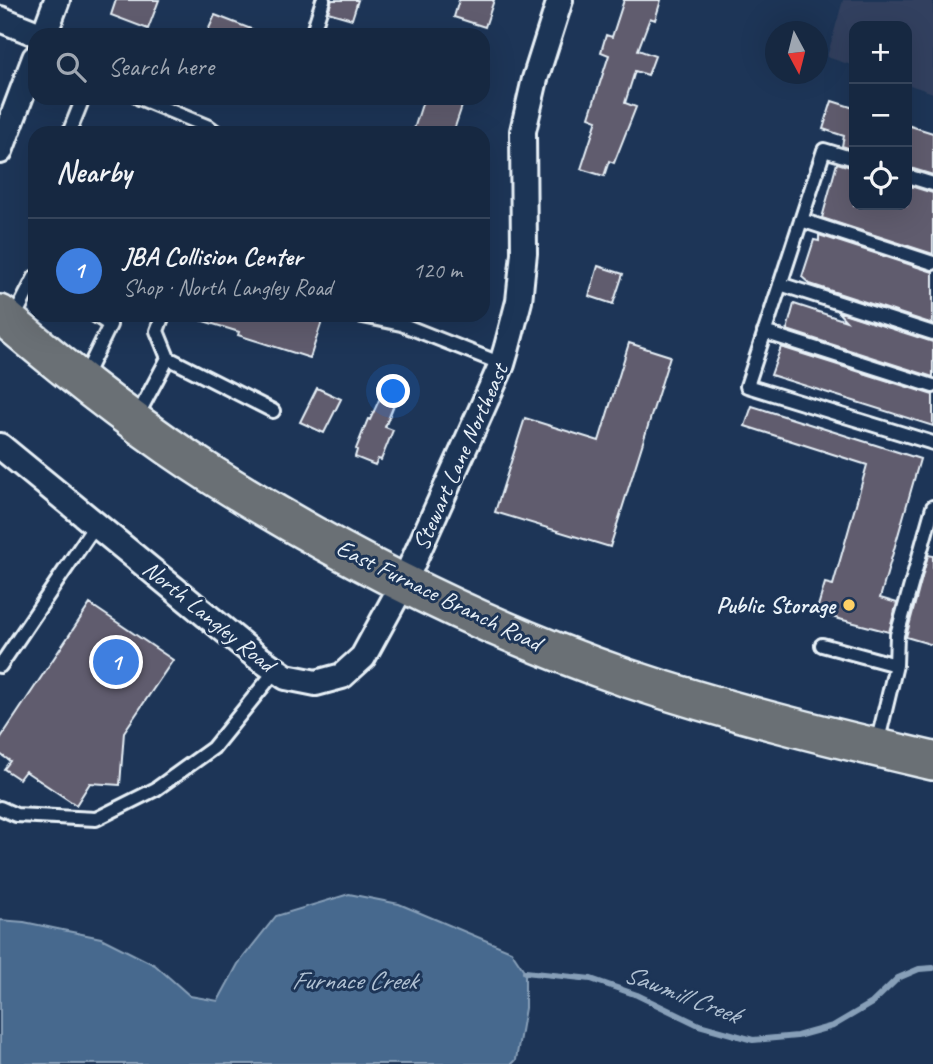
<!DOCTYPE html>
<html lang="en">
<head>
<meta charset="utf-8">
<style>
	body { margin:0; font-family:Caveat,sans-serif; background:#23344c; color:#f1f3f6 }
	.controls { position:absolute; right:21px; top:21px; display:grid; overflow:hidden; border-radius:14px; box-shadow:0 7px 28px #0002 }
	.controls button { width:63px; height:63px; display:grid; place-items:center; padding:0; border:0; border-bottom:2px solid #35445a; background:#162841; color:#f1f3f6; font:35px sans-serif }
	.compass { position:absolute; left:765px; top:21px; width:63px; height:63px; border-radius:50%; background:#162841; box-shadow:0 7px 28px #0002; rotate:173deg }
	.you { position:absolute; left:394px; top:392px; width:24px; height:24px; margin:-18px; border:5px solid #fff; border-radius:50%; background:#1a73e8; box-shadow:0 0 0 10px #1a73e833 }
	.badge { display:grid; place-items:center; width:46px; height:46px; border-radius:50%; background:#d6ab8b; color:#fff; font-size:23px; font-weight:700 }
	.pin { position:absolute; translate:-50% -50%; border:4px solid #fff; box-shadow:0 2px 7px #0006 }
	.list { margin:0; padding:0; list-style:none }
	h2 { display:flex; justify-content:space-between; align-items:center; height:91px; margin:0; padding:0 28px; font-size:30px }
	h2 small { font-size:23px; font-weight:400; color:#9ea6b1 }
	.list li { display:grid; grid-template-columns:46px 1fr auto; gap:21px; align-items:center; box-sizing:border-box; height:105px; padding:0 28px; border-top:2px solid #35445a }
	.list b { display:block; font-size:26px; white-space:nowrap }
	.list p { margin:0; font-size:23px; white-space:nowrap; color:#9ea6b1 }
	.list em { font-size:23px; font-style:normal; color:#9ea6b1 }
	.icon { flex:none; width:38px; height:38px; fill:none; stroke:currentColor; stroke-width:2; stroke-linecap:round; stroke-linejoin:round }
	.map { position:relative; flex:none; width:933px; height:1064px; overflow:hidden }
	.search { position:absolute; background:#162841; box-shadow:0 7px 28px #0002; left:28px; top:28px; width:462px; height:77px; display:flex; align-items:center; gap:18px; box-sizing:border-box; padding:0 24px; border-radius:21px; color:#9ea6b1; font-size:26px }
	.panel { position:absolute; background:#162841; box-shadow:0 7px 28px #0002; left:28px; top:126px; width:462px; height:196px; border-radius:21px }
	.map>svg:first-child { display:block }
	.built { fill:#31405e }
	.water { fill:#47698e; stroke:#879fb8; stroke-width:2 }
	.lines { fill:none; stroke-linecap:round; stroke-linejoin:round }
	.stream { stroke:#879fb8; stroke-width:6 }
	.building { fill:#605b6e; stroke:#e8f1f8; stroke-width:2 }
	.lane-casing { stroke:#e8f1f8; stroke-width:18 }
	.street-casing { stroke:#e8f1f8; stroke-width:30 }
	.primary-casing { stroke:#e8f1f8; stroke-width:42 }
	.lane { stroke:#1d3557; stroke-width:12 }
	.street { stroke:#1d3557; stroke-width:24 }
	.primary { stroke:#6a7074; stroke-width:37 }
	.poi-dot { fill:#ffd166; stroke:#1d3557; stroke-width:2.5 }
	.labels { text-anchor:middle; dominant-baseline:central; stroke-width:6; stroke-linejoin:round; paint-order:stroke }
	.street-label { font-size:24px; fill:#e8f1f8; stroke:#1d3557 }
	.poi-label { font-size:24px; font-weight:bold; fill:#e8f1f8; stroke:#1d3557; text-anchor:end }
	.water-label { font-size:26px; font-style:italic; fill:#b0c1d3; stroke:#1d3557 }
</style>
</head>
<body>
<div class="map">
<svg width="933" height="1064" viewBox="0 0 933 1064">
	<rect width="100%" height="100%" fill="#1d3557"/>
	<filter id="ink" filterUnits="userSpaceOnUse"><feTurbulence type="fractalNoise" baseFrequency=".0143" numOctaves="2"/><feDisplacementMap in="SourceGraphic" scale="14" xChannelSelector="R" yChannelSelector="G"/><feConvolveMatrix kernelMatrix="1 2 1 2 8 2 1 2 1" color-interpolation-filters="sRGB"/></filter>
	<g filter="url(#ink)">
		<path class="built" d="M 843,0 L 933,0 L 933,93 L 907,84 L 907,26 L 854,26 L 854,66 L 827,57 Z"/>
		<path class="water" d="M 349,894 L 399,904 L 511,951 L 525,972 L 525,1008 L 516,1060 L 512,1064 L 0,1064 L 0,920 L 24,922 L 101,938 L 155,965 L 190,996 L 218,1001 L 238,964 L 276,916 Z"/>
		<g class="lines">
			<path class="stream" d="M 525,972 L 591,979 L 637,995 L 699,1025 L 753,1040 L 797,1036 L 833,1026 L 872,1003 L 898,978 L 919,969 L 933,968"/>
		</g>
		<path class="building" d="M 116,0 L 159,0 L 148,29 L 111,15 Z
			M 332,0 L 358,0 L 352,19 L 328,12 Z
			M 459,0 L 494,0 L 485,27 L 454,17 Z
			M 624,0 L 661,0 L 655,20 L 650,18 L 638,50 L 655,56 L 648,75 L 635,71 L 625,103 L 636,107 L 614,163 L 609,161 L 604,176 L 581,169 L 597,120 L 589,117 L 609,55 L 601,52 L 606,35 L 612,37 Z
			M 215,15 L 264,34 L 263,35 L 206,35 Z
			M 424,98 L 447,98 L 463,103 L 453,133 L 426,133 L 414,129 Z
			M 832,101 L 854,108 L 854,150 L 842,146 L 844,136 L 823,129 Z
			M 907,125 L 933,133 L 933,175 L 907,167 Z
			M 837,163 L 854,168 L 854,205 L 907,205 L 907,185 L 933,193 L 933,254 L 822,218 Z
			M 819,235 L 933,272 L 933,324 L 810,284 L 802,277 L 814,240 L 819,241 Z
			M 598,266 L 623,274 L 613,304 L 589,296 Z
			M 794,304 L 846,321 L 837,311 L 933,342 L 933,377 L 787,330 Z
			M 197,315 L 324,315 L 310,358 L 238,335 L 239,332 L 197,319 Z
			M 629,343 L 670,356 L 610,547 L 495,512 L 525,418 L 599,441 Z
			M 781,347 L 933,395 L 933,426 L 771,375 Z
			M 317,388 L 341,399 L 324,433 L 300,422 Z
			M 384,389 L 398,395 L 385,427 L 393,430 L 381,460 L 378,459 L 375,465 L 355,457 L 357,450 L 356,449 L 368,419 L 370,420 Z
			M 752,406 L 920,459 L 880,598 L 897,603 L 889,632 L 816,613 L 825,583 L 833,585 L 867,465 L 745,426 Z
			M 928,555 L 933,556 L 933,645 L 906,637 Z
			M 90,604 L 173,660 L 124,732 L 120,785 L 90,783 L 76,805 L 25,771 L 19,779 L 4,769 L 10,761 L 0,754 L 0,739 Z"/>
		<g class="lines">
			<g class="lane-casing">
				<path id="lane" d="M 312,35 L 323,0
					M 139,98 L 209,127 L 217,133
					M 69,133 L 83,98
					M 854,159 L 824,150 L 747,386 L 933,443
					M 907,176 L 933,184
					M 801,220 L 933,263
					M 780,284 L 933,333
					M 358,315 L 401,324 L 502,364
					M 13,320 L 35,277
					M 764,332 L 933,386
					M 168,358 L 273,411
					M 84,378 L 110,325 L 95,315
					M 136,418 L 168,358 L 157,331 L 163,315
					M 822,645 L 896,665
					M 0,666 L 96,524
					M 877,744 L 896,665 L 897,635 L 933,507
					M 0,808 L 16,815 L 96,819 L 156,789 L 213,748 L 276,670"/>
			</g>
			<g class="street-casing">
				<path id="street" d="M 0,19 L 40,35
					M 44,35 L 57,0
					M 0,151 L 35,58
					M 0,446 L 256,656 L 286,677 L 316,683 L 342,676 L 363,657 L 404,582 L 502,364 L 507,347 L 519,301 L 524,253 L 523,131 L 535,79 L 560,0"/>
			</g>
			<g class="primary-casing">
				<path id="primary" d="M 0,314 C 68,372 139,429 215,477 C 344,558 483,628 627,678 C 728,712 830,737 933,761"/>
			</g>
			<use href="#lane" class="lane"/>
			<use href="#street" class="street"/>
			<use href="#primary" class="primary"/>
		</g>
	</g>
	<circle class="poi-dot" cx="849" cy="605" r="7"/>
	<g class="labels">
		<g class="street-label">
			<text transform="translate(460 457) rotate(-66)">Stewart Lane Northeast</text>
			<text transform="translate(439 595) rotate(26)">East Furnace Branch Road</text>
			<text transform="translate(209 616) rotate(39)">North Langley Road</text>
		</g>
		<g class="poi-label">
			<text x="835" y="605">Public Storage</text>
		</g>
		<g class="water-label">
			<text x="354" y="980">Furnace Creek</text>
			<text transform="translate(682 994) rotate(21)">Sawmill Creek</text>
		</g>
	</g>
</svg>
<div class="controls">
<button>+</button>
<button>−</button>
<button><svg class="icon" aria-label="locate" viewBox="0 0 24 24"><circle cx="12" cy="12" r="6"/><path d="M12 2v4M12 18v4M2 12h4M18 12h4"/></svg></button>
</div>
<svg class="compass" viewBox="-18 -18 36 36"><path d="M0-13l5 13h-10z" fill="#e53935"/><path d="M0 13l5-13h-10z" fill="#9ea6b1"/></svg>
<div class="you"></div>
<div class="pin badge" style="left:116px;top:662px;background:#3f7fe0">1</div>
<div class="search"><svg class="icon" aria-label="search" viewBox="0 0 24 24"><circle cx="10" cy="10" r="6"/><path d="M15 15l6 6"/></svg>Search here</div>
<section class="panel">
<h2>Nearby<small></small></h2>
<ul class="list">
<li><span class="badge" style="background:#3f7fe0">1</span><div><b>JBA Collision Center</b><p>Shop · North Langley Road</p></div><em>120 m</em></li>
</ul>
</section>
</div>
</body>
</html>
